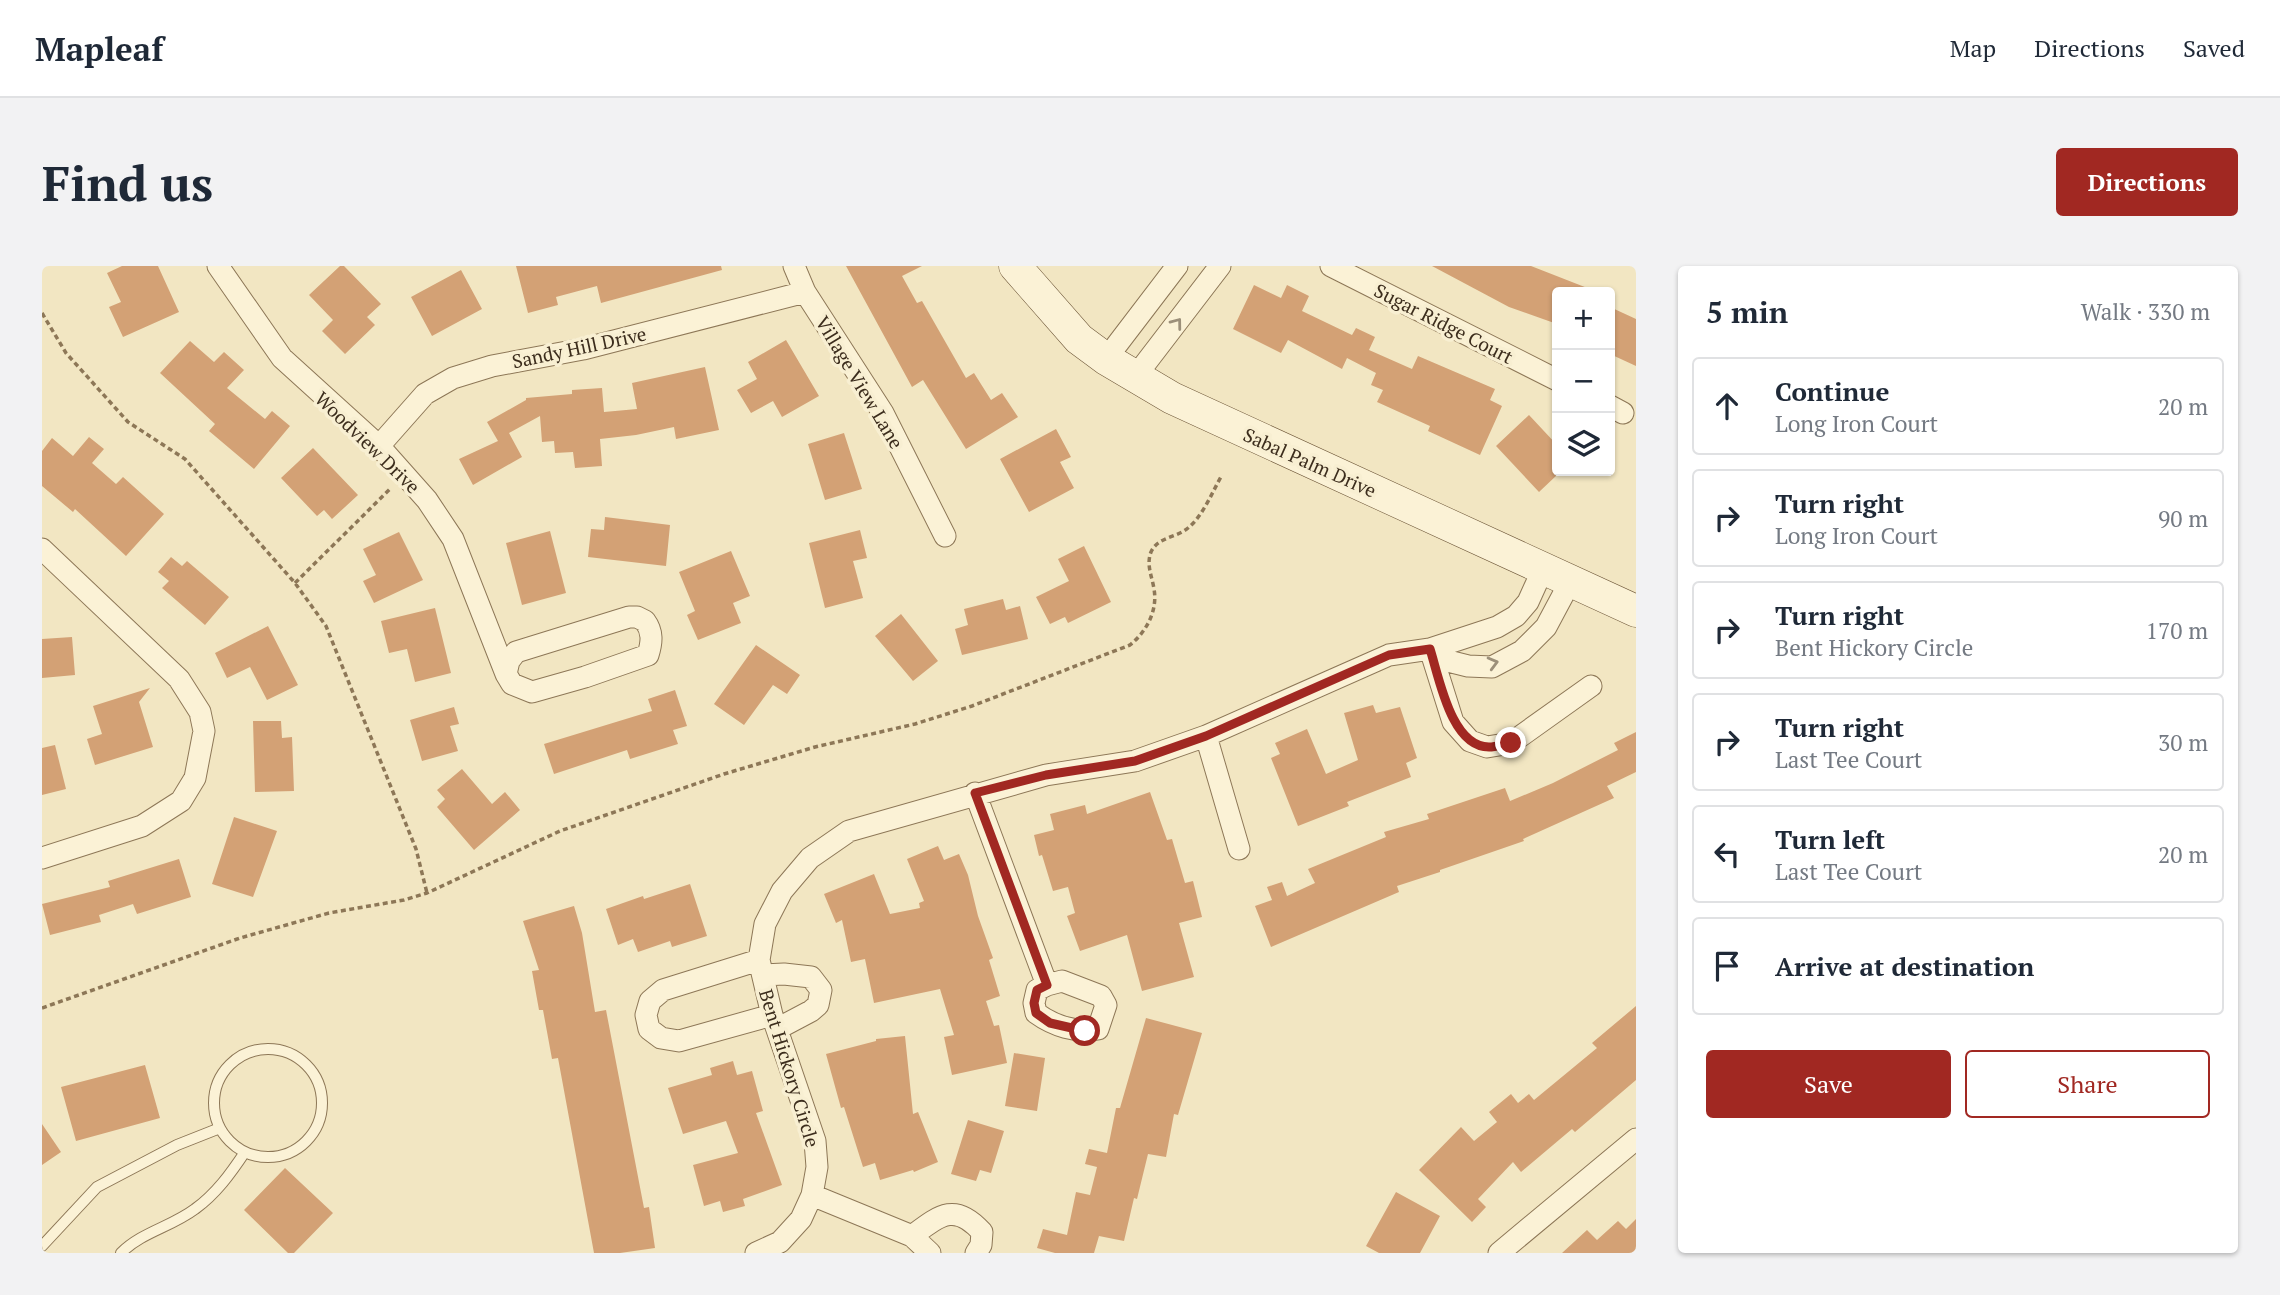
<!DOCTYPE html>
<html lang="en">
<head>
<meta charset="utf-8">
<style>
	body { margin:0; font-family:"PT Serif",serif; background:#f2f2f3; color:#1f2937 }
	.controls { position:absolute; right:21px; top:21px; display:grid; overflow:hidden; border-radius:7px; box-shadow:0 2px 5px #0004 }
	.controls button { width:63px; height:63px; display:grid; place-items:center; padding:0; border:0; border-bottom:2px solid #e0e1e3; background:#fff; color:#1f2937; font:35px sans-serif }
	.stop { position:absolute; width:21px; height:21px; margin:-16px; border:5px solid #a12822; border-radius:50%; background:#fff }
	.stop.end { background:#a12822; border-color:#fff; box-shadow:0 2px 7px #0008 }
	.list { margin:0; padding:0; list-style:none }
	h2 { display:flex; justify-content:space-between; align-items:center; height:91px; margin:0; padding:0 28px; font-size:30px }
	h2 small { font-size:23px; font-weight:400; color:#747a83 }
	.list li { display:grid; grid-template-columns:46px 1fr auto; gap:21px; align-items:center; box-sizing:border-box; height:98px; margin:0 14px 14px; padding:0 14px; border:2px solid #e0e1e3; border-radius:7px }
	.list b { display:block; font-size:26px; white-space:nowrap }
	.list p { margin:0; font-size:23px; white-space:nowrap; color:#747a83 }
	.list em { font-size:23px; font-style:normal; color:#747a83 }
	.actions { display:flex; gap:14px; padding:21px 28px }
	.actions a { flex:1; padding:16px 0; border:2px solid #a12822; border-radius:7px; text-align:center; font-size:24px; color:#a12822 }
	.actions .main { background:#a12822; color:#fff }
	.icon { flex:none; width:38px; height:38px; fill:none; stroke:currentColor; stroke-width:2; stroke-linecap:round; stroke-linejoin:round }
	.map { position:relative; flex:none; width:1594px; height:987px; overflow:hidden; border-radius:7px }
	header { display:flex; align-items:center; gap:42px; box-sizing:border-box; height:98px; padding:0 35px; background:#fff; border-bottom:2px solid #e0e1e3 }
	header strong { font-size:33px }
	nav { display:flex; gap:38px; margin-inline-start:auto; font-size:24px }
	.intro { display:flex; align-items:center; justify-content:space-between; box-sizing:border-box; height:168px; padding:0 42px }
	h1 { margin:0; font-size:49px }
	.button { padding:18px 32px; border-radius:7px; background:#a12822; color:#fff; font-size:24px; font-weight:700 }
	main { display:flex; gap:42px; padding:0 42px }
	aside { flex:1; background:#fff; border-radius:7px; box-shadow:0 2px 5px #0004 }
	.map>svg:first-child { display:block }
	.building { fill:#d3a175 }
	.lines { fill:none; stroke-linecap:round; stroke-linejoin:round }
	.lane-casing { stroke:#8d7757; stroke-width:12 }
	.street-casing { stroke:#8d7757; stroke-width:23 }
	.secondary-casing { stroke:#6f583a; stroke-width:33 }
	.path { stroke:#8d7757; stroke-width:3.5; stroke-dasharray:5 3.5; stroke-linecap:butt }
	.lane { stroke:#fbf2d6; stroke-width:10 }
	.street { stroke:#fbf2d6; stroke-width:21 }
	.secondary { stroke:#fbf2d6; stroke-width:32 }
	.oneway { stroke:#9c907a }
	.route { stroke:#a12822; stroke-width:9 }
	.labels { text-anchor:middle; dominant-baseline:central; stroke-width:7; stroke-linejoin:round; paint-order:stroke }
	.street-label { font-size:19px; fill:#3c2d1d; stroke:#f8efd2 }
</style>
</head>
<body>
<header>
<strong>Mapleaf</strong>
<nav><a>Map</a><a>Directions</a><a>Saved</a></nav>
</header>
<div class="intro"><h1>Find us</h1><a class="button">Directions</a></div>
<main>
<div class="map">
<svg width="1594" height="987" viewBox="0 0 1594 987">
	<rect width="100%" height="100%" fill="#f2e6c2"/>
	<path class="building" d="M 80,0 L 116,0 L 137,46 L 81,71 L 67,41 L 79,36 L 65,7 Z
		M 298,0 L 302,0 L 339,38 L 325,51 L 333,59 L 303,88 L 280,65 L 291,54 L 267,29 Z
		M 474,0 L 679,0 L 680,4 L 559,37 L 555,20 L 514,31 L 516,39 L 486,47 Z
		M 804,0 L 880,0 L 860,10 L 875,37 L 880,35 L 924,112 L 932,107 L 949,134 L 960,127 L 976,151 L 924,183 L 881,114 L 870,121 Z
		M 1390,0 L 1489,0 L 1553,25 L 1515,26 L 1515,58 L 1467,41 Z
		M 419,4 L 440,43 L 390,70 L 369,31 Z
		M 1212,19 L 1239,32 L 1245,19 L 1267,30 L 1260,45 L 1310,69 L 1314,62 L 1333,71 L 1327,84 L 1370,103 L 1376,90 L 1453,123 L 1448,134 L 1460,140 L 1438,189 L 1386,165 L 1388,160 L 1335,136 L 1341,124 L 1329,119 L 1334,107 L 1305,92 L 1300,103 L 1246,74 L 1239,87 L 1191,63 Z
		M 1568,41 L 1594,53 L 1594,100 L 1568,88 Z
		M 744,74 L 777,130 L 740,151 L 731,135 L 709,147 L 695,124 L 715,113 L 706,96 Z
		M 148,75 L 172,96 L 182,86 L 202,104 L 185,122 L 223,153 L 230,145 L 248,160 L 212,203 L 167,165 L 173,158 L 118,107 Z
		M 663,101 L 677,164 L 634,173 L 632,161 L 594,169 L 558,173 L 560,200 L 533,202 L 531,186 L 513,187 L 512,175 L 500,176 L 498,150 L 467,167 L 480,191 L 431,219 L 417,193 L 456,175 L 445,156 L 484,134 L 484,132 L 530,128 L 530,124 L 560,122 L 562,146 L 595,143 L 590,117 Z
		M 1487,149 L 1515,179 L 1515,209 L 1497,226 L 1454,180 Z
		M 1014,163 L 1029,191 L 1018,196 L 1032,222 L 987,246 L 958,193 Z
		M 802,167 L 820,223 L 783,234 L 766,178 Z
		M 47,171 L 62,183 L 50,197 L 74,218 L 81,211 L 122,248 L 84,290 L 33,243 L 31,246 L 0,220 L 0,185 L 10,172 L 31,190 Z
		M 271,182 L 316,229 L 290,253 L 282,244 L 275,250 L 239,212 Z
		M 563,251 L 628,259 L 624,300 L 546,291 L 549,263 L 562,264 Z
		M 818,264 L 825,292 L 811,295 L 821,332 L 783,342 L 767,277 Z
		M 508,265 L 524,327 L 480,339 L 464,277 Z
		M 357,266 L 381,314 L 332,337 L 321,315 L 334,309 L 321,283 Z
		M 1042,280 L 1069,336 L 1026,357 L 1023,351 L 1008,358 L 994,331 L 1027,315 L 1016,293 Z
		M 689,285 L 708,330 L 691,337 L 699,357 L 656,374 L 645,349 L 653,345 L 637,306 Z
		M 129,291 L 140,300 L 145,295 L 187,331 L 163,359 L 120,322 L 127,315 L 116,306 Z
		M 961,333 L 964,344 L 978,340 L 986,373 L 920,389 L 913,363 L 926,359 L 922,343 Z
		M 393,342 L 409,407 L 373,416 L 365,383 L 347,387 L 339,355 Z
		M 859,348 L 896,395 L 871,415 L 833,370 Z
		M 226,360 L 256,419 L 225,434 L 208,401 L 185,412 L 173,387 Z
		M 30,371 L 33,409 L 0,412 L 0,373 Z
		M 714,379 L 758,409 L 745,428 L 731,419 L 702,459 L 672,438 Z
		M 108,422 L 97,436 L 111,481 L 53,499 L 45,473 L 60,468 L 51,440 Z
		M 633,424 L 645,460 L 631,464 L 636,478 L 588,493 L 585,484 L 512,508 L 502,478 L 610,445 L 606,433 Z
		M 1331,439 L 1334,447 L 1358,441 L 1375,492 L 1364,497 L 1369,511 L 1305,536 L 1307,540 L 1256,560 L 1229,492 L 1238,488 L 1233,477 L 1265,463 L 1284,508 L 1316,494 L 1302,447 Z
		M 412,441 L 417,458 L 408,460 L 416,485 L 380,495 L 368,454 Z
		M 211,455 L 239,455 L 240,472 L 250,471 L 252,525 L 213,526 Z
		M 1594,466 L 1594,506 L 1565,520 L 1572,532 L 1481,573 L 1482,575 L 1398,604 L 1398,606 L 1355,620 L 1357,626 L 1229,681 L 1213,640 L 1230,634 L 1225,621 L 1240,616 L 1245,630 L 1273,617 L 1266,603 L 1344,571 L 1342,566 L 1387,553 L 1385,548 L 1463,522 L 1468,535 L 1511,517 L 1576,484 L 1572,477 Z
		M 13,479 L 24,523 L 0,529 L 0,482 Z
		M 420,503 L 450,538 L 463,526 L 478,544 L 432,584 L 395,541 L 403,533 L 395,524 Z
		M 1108,526 L 1125,574 L 1130,573 L 1143,617 L 1151,615 L 1160,651 L 1137,657 L 1152,711 L 1100,725 L 1085,669 L 1038,685 L 1025,650 L 1033,647 L 1026,621 L 1011,625 L 1000,589 L 997,590 L 992,569 L 1012,564 L 1008,548 L 1043,539 L 1045,548 Z
		M 192,551 L 235,565 L 211,631 L 170,618 Z
		M 896,580 L 902,594 L 917,588 L 926,609 L 936,650 L 951,692 L 947,694 L 958,730 L 944,735 L 952,760 L 957,759 L 965,797 L 910,809 L 902,771 L 912,769 L 898,723 L 832,737 L 823,693 L 809,696 L 800,654 L 794,657 L 782,628 L 832,608 L 848,648 L 878,642 L 877,637 L 882,635 L 865,593 Z
		M 137,593 L 149,631 L 95,648 L 91,638 L 57,649 L 59,656 L 8,669 L 0,638 L 68,621 L 66,615 Z
		M 648,618 L 665,670 L 630,681 L 628,675 L 596,686 L 591,673 L 576,679 L 564,643 L 601,630 L 602,633 Z
		M 532,640 L 540,667 L 553,746 L 564,744 L 602,942 L 607,941 L 613,982 L 578,987 L 552,987 L 516,792 L 510,793 L 501,744 L 497,744 L 490,705 L 497,704 L 481,655 Z
		M 1594,740 L 1594,814 L 1533,866 L 1530,863 L 1479,906 L 1471,896 L 1436,933 L 1444,941 L 1430,956 L 1377,904 L 1419,861 L 1432,875 L 1455,856 L 1447,846 L 1469,828 L 1476,837 L 1487,828 L 1492,834 L 1555,782 L 1550,777 Z
		M 1104,752 L 1160,767 L 1136,849 L 1132,848 L 1124,891 L 1106,888 L 1095,933 L 1092,932 L 1082,975 L 1057,970 L 1052,987 L 1013,987 L 995,982 L 1001,963 L 1025,969 L 1034,926 L 1048,929 L 1055,901 L 1043,898 L 1047,883 L 1065,887 L 1074,842 L 1078,842 Z
		M 863,770 L 871,848 L 876,846 L 896,896 L 872,906 L 871,904 L 838,914 L 833,897 L 821,901 L 802,841 L 799,842 L 784,788 L 834,775 L 834,773 Z
		M 972,787 L 1003,792 L 995,845 L 963,840 Z
		M 691,795 L 695,809 L 710,805 L 721,845 L 714,847 L 740,919 L 701,933 L 703,940 L 681,946 L 678,935 L 662,940 L 651,899 L 696,887 L 684,855 L 641,868 L 626,822 L 670,809 L 668,802 Z
		M 103,799 L 118,852 L 34,875 L 19,821 Z
		M 926,854 L 962,865 L 949,907 L 938,904 L 934,915 L 909,908 Z
		M 0,858 L 19,886 L 0,899 Z
		M 243,902 L 291,947 L 252,987 L 246,987 L 202,944 Z
		M 1354,926 L 1398,950 L 1378,987 L 1337,987 L 1324,980 Z
		M 1594,953 L 1594,987 L 1520,987 L 1545,964 L 1555,974 L 1576,955 L 1584,963 Z"/>
	<g class="lines">
		<g class="lane-casing">
			<path id="lane" d="M172 837a54 54 0 1 1 108 0a54 54 0 1 1-108 0Z
				M 0,980 L 55,921 L 135,879 L 178,862
				M 79,987 C 100,966 129,961 153,943 C 174,928 189,907 203,886"/>
		</g>
		<g class="street-casing">
			<path id="street" d="M 176,0 L 240,92 L 337,180 L 385,234 L 411,273 L 464,408 L 470,418 L 490,426 L 543,411 L 606,389 C 610,376 611,366 603,355 L 595,351 L 587,351 L 474,386 L 467,395 L 464,408
				M 752,0 L 763,26 L 841,147 L 903,270
				M 1289,0 L 1515,114
				M 1064,93 L 1135,0
				M 1093,111 L 1178,0
				M 1568,140 L 1581,147
				M 337,180 L 383,128 L 411,112 L 450,100 L 541,83 L 763,26
				M 0,283 L 137,413 L 158,446 L 162,465 L 153,512 L 139,535 L 100,560 L 0,592
				M 1388,383 L 1411,456 L 1428,475 L 1445,481 L 1469,477 L 1549,420
				M 1388,383 L 1406,395 L 1426,400 L 1450,401 L 1480,385 L 1504,361 L 1528,316
				M 1164,470 L 1197,583
				M 933,527 L 1005,719 L 995,724 L 992,737 L 994,747 C 1012,760 1034,767 1056,763 L 1064,739 L 1059,730 L 1020,715 L 1005,719
				M 717,694 L 621,724 L 608,735 L 604,749 L 607,763 L 619,772 L 637,775 L 730,749
				M 721,709 L 742,708 L 769,711 L 779,724 L 776,739 L 769,745 L 735,763
				M 770,929 L 870,970 L 888,987
				M 870,970 C 898,949 913,936 940,966 L 939,979 L 934,987
				M 714,987 L 738,976 L 759,953 L 770,929 L 775,901 L 773,875 L 730,749 L 717,694 L 723,658 L 740,625 L 768,592 L 807,565 L 1004,509 L 1093,495 L 1164,470 L 1347,389 L 1388,383 L 1455,361 L 1474,350 L 1486,336 L 1501,303
				M 1457,987 L 1594,873"/>
		</g>
		<g class="secondary-casing">
			<path id="secondary" d="M 973,0 L 1037,73 L 1064,93 L 1130,132 L 1594,345"/>
		</g>
		<path class="path" d="M 0,47 L 24,87 L 86,156 L 143,193 L 253,317 L 284,360 L 374,583 L 385,627
			M 253,317 L 349,222
			M 0,742 L 198,672 L 287,647 L 362,634 L 385,627 L 518,565 L 682,508 L 773,481 L 873,458 L 930,440 L 1088,379 C 1104,366 1116,345 1112,323 C 1110,310 1104,299 1109,286 C 1115,273 1129,272 1140,266 C 1159,256 1170,226 1180,209"/>
		<use href="#lane" class="lane"/>
		<use href="#street" class="street"/>
		<use href="#secondary" class="secondary"/>
	</g>
	<defs><path id="oneway-chevron" d="M-2-3.5L2.5 0L-2 3.5" fill="none" stroke-width="1.6" stroke-linecap="round" stroke-linejoin="round" transform="scale(1.75)"/></defs>
	<g class="oneway">
		<use href="#oneway-chevron" transform="translate(1135 57) rotate(-53)"/>
		<use href="#oneway-chevron" transform="translate(1451 397) rotate(-15)"/>
	</g>
	<g class="lines">
		<path class="route" d="M 1043,765 L 1008,757 L 994,747 L 992,737 L 995,724 L 1005,719 L 933,527 L 1004,509 L 1093,495 L 1164,470 L 1347,389 L 1388,383 C 1397,411 1409,481 1447,481 C 1454,481 1462,478 1469,477"/>
	</g>
	<g class="labels">
		<g class="street-label">
			<text transform="translate(1402 57) rotate(27)">Sugar Ridge Court</text>
			<text transform="translate(537 81) rotate(-12)">Sandy Hill Drive</text>
			<text transform="translate(818 116) rotate(59)">Village View Lane</text>
			<text transform="translate(326 176) rotate(44)">Woodview Drive</text>
			<text transform="translate(1268 196) rotate(24)">Sabal Palm Drive</text>
			<text transform="translate(748 802) rotate(73)">Bent Hickory Circle</text>
		</g>
	</g>
</svg>
<div class="controls">
<button>+</button>
<button>−</button>
<button><svg class="icon" aria-label="layers" viewBox="0 0 24 24"><path d="M12 4l9 5-9 5-9-5zM3 14l9 5 9-5"/></svg></button>
</div>
<div class="stop" style="left:1043px;top:765px"></div>
<div class="stop end" style="left:1469px;top:477px"></div>
</div>
<aside>
<h2>5 min<small>Walk · 330 m</small></h2>
<ul class="list">
<li><svg class="icon" aria-label="ahead" viewBox="0 0 24 24"><path d="M12 20V5M6 11l6-6 6 6"/></svg><div><b>Continue</b><p>Long Iron Court</p></div><em>20 m</em></li>
<li><svg class="icon" aria-label="right" viewBox="0 0 24 24"><path d="M7 20v-9h11M14 6l5 5-5 5"/></svg><div><b>Turn right</b><p>Long Iron Court</p></div><em>90 m</em></li>
<li><svg class="icon" aria-label="right" viewBox="0 0 24 24"><path d="M7 20v-9h11M14 6l5 5-5 5"/></svg><div><b>Turn right</b><p>Bent Hickory Circle</p></div><em>170 m</em></li>
<li><svg class="icon" aria-label="right" viewBox="0 0 24 24"><path d="M7 20v-9h11M14 6l5 5-5 5"/></svg><div><b>Turn right</b><p>Last Tee Court</p></div><em>30 m</em></li>
<li><svg class="icon" aria-label="left" viewBox="0 0 24 24"><path d="M17 20v-9H6M10 6l-5 5 5 5"/></svg><div><b>Turn left</b><p>Last Tee Court</p></div><em>20 m</em></li>
<li><svg class="icon" aria-label="arrive" viewBox="0 0 24 24"><path d="M6 21V4h12l-3 4 3 4H6"/></svg><div><b>Arrive at destination</b></div></li>
</ul>
<div class="actions"><a class="main">Save</a><a>Share</a></div>
</aside>
</main>
</body>
</html>
